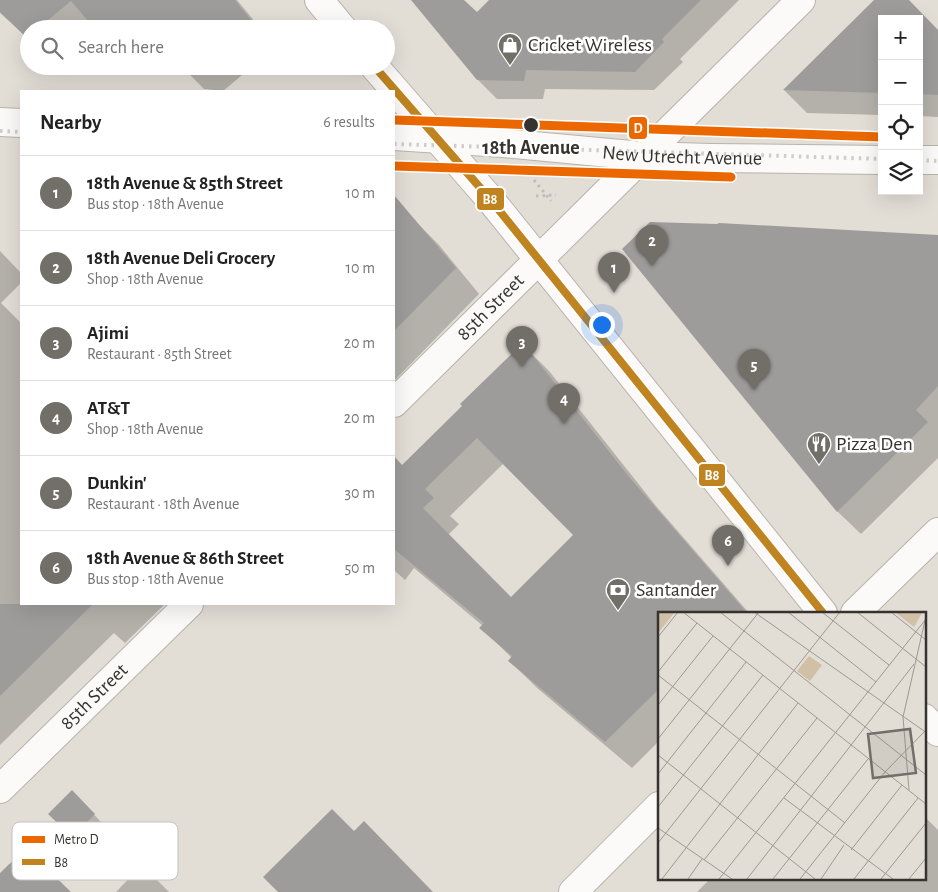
<!DOCTYPE html>
<html lang="en">
<head>
<meta charset="utf-8">
<style>
	body { margin:0; font-family:"Alegreya Sans",sans-serif; background:#f6f6f6; color:#222 }
	.controls { position:absolute; right:15px; top:15px; display:grid; overflow:hidden; border-radius:0px; box-shadow:0 5px 20px #0002 }
	.controls button { width:45px; height:45px; display:grid; place-items:center; padding:0; border:0; border-bottom:1px solid #e0e0e0; background:#fff; color:#222; font:25px sans-serif }
	.you { position:absolute; left:601px; top:324px; width:18px; height:18px; margin:-12px; border:4px solid #fff; border-radius:50%; background:#1a73e8; box-shadow:0 0 0 8px #1a73e833 }
	.badge { display:grid; place-items:center; width:32px; height:32px; border-radius:50%; background:#726e68; color:#fff; font-size:16px; font-weight:700 }
	.pin { position:absolute; translate:-50% -41px; filter:drop-shadow(0 1px 2px #0008) }
	.pin::after { content:''; position:absolute; top:26px; width:18px; height:15px; background:inherit; clip-path:polygon(0 0,100% 0,50% 100%) }
	.list { margin:0; padding:0; list-style:none }
	h2 { display:flex; justify-content:space-between; align-items:center; height:65px; margin:0; padding:0 20px; font-size:21px }
	h2 small { font-size:16px; font-weight:400; color:#767676 }
	.list li { display:grid; grid-template-columns:32px 1fr auto; gap:15px; align-items:center; box-sizing:border-box; height:75px; padding:0 20px; border-top:1px solid #e0e0e0 }
	.list b { display:block; font-size:19px; white-space:nowrap }
	.list p { margin:0; font-size:16px; white-space:nowrap; color:#767676 }
	.list em { font-size:16px; font-style:normal; color:#767676 }
	.icon { flex:none; width:28px; height:28px; fill:none; stroke:currentColor; stroke-width:2; stroke-linecap:round; stroke-linejoin:round }
	.map { position:relative; flex:none; width:938px; height:892px; overflow:hidden }
	.search { position:absolute; background:#fff; box-shadow:0 5px 20px #0002; left:20px; top:20px; width:375px; height:55px; display:flex; align-items:center; gap:12px; box-sizing:border-box; padding:0 18px; border-radius:28px; color:#767676; font-size:19px }
	.panel { position:absolute; background:#fff; box-shadow:0 5px 20px #0002; left:20px; top:90px; width:375px; height:515px; border-radius:0px }
	.map>svg:first-child { display:block }
	.shadow { fill:#0003; fill-rule:evenodd }
	.building { fill:#9e9c9b; fill-rule:evenodd }
	.lines { fill:none; stroke-linecap:round; stroke-linejoin:round }
	.minor-casing { stroke:#b7b4ae; stroke-width:30 }
	.tertiary-casing { stroke:#b7b4ae; stroke-width:30 }
	.secondary-casing { stroke:#b7b4ae; stroke-width:30 }
	.path { stroke:#bfbdb9; stroke-width:3; stroke-dasharray:2.5 4; stroke-linecap:butt }
	.minor { stroke:#fbfaf9; stroke-width:28 }
	.tertiary { stroke:#fbfaf9; stroke-width:28 }
	.secondary { stroke:#fbfaf9; stroke-width:28 }
	.rail { stroke:#cecdcb; stroke-width:4; stroke-dasharray:2.5 5; stroke-linecap:butt }
	.bus-1-casing { stroke:#fff; stroke-width:11 }
	.bus-1 { stroke:#bf8420; stroke-width:8 }
	.metro-1-casing { stroke:#fff; stroke-width:12 }
	.metro-1 { stroke:#eb6800; stroke-width:9 }
	.stop-dot { fill:#36332e; stroke:#fff; stroke-width:2 }
	.labels { text-anchor:middle; dominant-baseline:central; stroke-width:5; stroke-linejoin:round; paint-order:stroke }
	.poi-label { font-size:20px; fill:#36332e; stroke:#fff; text-anchor:start }
	.stop-label { font-size:20px; font-weight:bold; fill:#36332e; stroke:#fff }
	.street-label { font-size:20px; fill:#36332e; stroke:#fff }
	.inset-road { fill:none; stroke:#9d9992; stroke-width:1 }
	.view { fill:#726e68; fill-opacity:0.15; stroke:#726e68; stroke-width:2.5 }
	.inset-edge { fill:none; stroke:#36332e; stroke-width:2.5 }
	.key { fill:#fff; stroke:#c3c2c0; stroke-width:1 }
	.key-label { font-size:14px; fill:#36332e }
	.line-badge { stroke:#fff; stroke-width:2 }
	.badge-label { font-size:14px; text-anchor:middle; font-weight:bold; fill:#fff }
</style>
</head>
<body>
<div class="map">
<svg width="938" height="892" viewBox="0 0 938 892">
	<rect width="100%" height="100%" fill="#e2ddd5"/>
	<path class="shadow" d="M 0,0 L 237,0 L 261,29 L 97,29 L 92,23 L 85,29 L 29,29 L 29,39 L 0,13 Z
		M 412,0 L 462,0 L 477,13 L 491,0 L 739,0 L 680,59 L 683,62 L 654,90 L 545,89 L 543,99 L 497,99 L 477,79 Z
		M 876,0 L 908,0 L 938,31 L 938,117 L 919,116 L 919,19 L 882,19 L 882,115 L 807,113 L 784,90 Z
		M 181,66 L 253,66 L 223,91 L 204,89 Z
		M 394,219 L 414,220 L 439,245 L 479,294 L 394,381 Z
		M 938,237 L 938,458 L 861,534 L 838,512 L 624,249 Z
		M 0,251 L 21,273 L 21,283 L 1,303 L 21,323 L 21,604 L 165,604 L 125,643 L 114,633 L 0,745 Z
		M 523,345 L 549,371 L 656,506 L 749,613 L 659,613 L 659,741 L 632,768 L 536,687 L 510,661 L 512,658 L 481,628 L 483,626 L 414,568 L 405,580 L 394,570 L 394,476 L 464,406 ZM 504,463 L 575,535 L 511,598 L 448,535 L 459,524 L 450,516 Z
		M 72,792 L 103,824 L 81,844 L 50,814 Z
		M 924,816 L 938,830 L 938,892 L 697,892 L 711,878 L 924,878 Z
		M 142,865 L 169,892 L 116,892 Z"/>
	<path class="building" d="M 0,0 L 235,0 L 255,25 L 250,29 L 95,29 L 71,1 L 37,29 L 29,29 L 29,36 L 27,38 L 0,12 Z
		M 411,0 L 464,0 L 477,12 L 489,0 L 701,0 L 662,39 L 664,42 L 635,72 L 526,70 L 524,81 L 477,80 Z
		M 874,0 L 909,0 L 938,30 L 938,95 L 919,94 L 919,19 L 882,19 L 882,93 L 783,90 Z
		M 394,195 L 456,268 L 394,331 Z
		M 650,222 L 717,224 L 719,223 L 938,235 L 938,386 L 916,410 L 928,422 L 837,512 L 622,249 Z
		M 523,343 L 630,478 L 747,613 L 659,613 L 659,689 L 605,742 L 508,661 L 512,656 L 479,628 L 484,623 L 394,549 L 394,456 L 402,465 L 462,406 L 460,404 ZM 477,438 L 573,535 L 511,597 L 423,508 L 434,498 L 425,489 Z
		M 0,604 L 93,604 L 0,696 Z
		M 72,790 L 95,814 L 72,837 L 48,814 Z
		M 332,809 L 354,831 L 364,821 L 433,892 L 278,892 L 263,877 Z
		M 26,848 L 71,892 L 0,892 L 0,873 Z"/>
	<g class="lines">
		<g class="minor-casing">
			<g id="minor">
				<path id="s1" d="M 394,403 L 801,0"/>
				<path id="s2" d="M 0,789 L 189,604"/>
			</g>
		</g>
		<g class="tertiary-casing">
			<g id="tertiary">
				<path d="M 319,0 L 343,29"/>
				<path d="M 374,66 L 490,199 L 823,613"/>
				<path d="M 0,122 L 21,123"/>
				<path id="s3" d="M 394,136 L 503,143 L 642,156 L 711,158 L 882,160"/>
				<path d="M 919,160 L 938,160"/>
				<path d="M 924,718 L 938,732"/>
			</g>
		</g>
		<g class="secondary-casing">
			<path id="secondary" d="M 855,613 L 938,532
				M 573,892 L 659,806"/>
		</g>
		<path class="path" d="M 534,180 L 551,201
			M 536,196 L 556,195"/>
		<use href="#minor" class="minor"/>
		<use href="#tertiary" class="tertiary"/>
		<use href="#secondary" class="secondary"/>
		<path class="rail" d="M 0,131 L 21,132
			M 394,144 L 882,159
			M 919,160 L 938,161"/>
		<g class="bus-1-casing">
			<path id="bus-1" d="M 374,66 L 490,199 L 823,613"/>
		</g>
		<use href="#bus-1" class="bus-1"/>
		<g class="metro-1-casing">
			<path id="metro-1" d="M 394,120 L 882,137
				M 394,166 L 731,177"/>
		</g>
		<use href="#metro-1" class="metro-1"/>
	</g>
	<defs>
		<g id="shop-pin" transform="scale(1.25)"><path d="M0 17L-7.5 6A9.5 9.5 0 1 1 7.5 6Z" fill="#726e68" stroke="#fff"/><path d="M-5-2.5h2.3a2.7 3.5 0 0 1 5.4 0H5L5.5 6h-11ZM-1.5-2.5h3a1.5 2.3 0 0 0-3 0Z" fill="#fff"/></g>
		<g id="restaurant-pin" transform="scale(1.25)"><path d="M0 17L-7.5 6A9.5 9.5 0 1 1 7.5 6Z" fill="#726e68" stroke="#fff"/><path d="M-5-6h1v4h1v-4h1v4h1v-4h1v5L-1.5 .5V6h-2V.5L-5-1ZM5-6V6H3V1.5H1.5Q1.5-4 5-6Z" fill="#fff"/></g>
		<g id="bank-pin" transform="scale(1.25)"><path d="M0 17L-7.5 6A9.5 9.5 0 1 1 7.5 6Z" fill="#726e68" stroke="#fff"/><path d="M-6-4H6V4H-6ZM0-2.3a2.3 2.3 0 1 0 0 4.6a2.3 2.3 0 1 0 0-4.6Z" fill="#fff"/></g>
	</defs>
	<g fill-rule="evenodd">
		<use href="#shop-pin" x="510" y="45"/>
		<use href="#restaurant-pin" x="819" y="444"/>
		<use href="#bank-pin" x="618" y="590"/>
	</g>
	<circle class="stop-dot" cx="531" cy="125" r="8"/>
	<g class="labels">
		<g class="poi-label">
			<text x="528" y="45">Cricket Wireless</text>
			<text x="836" y="444">Pizza Den</text>
			<text x="636" y="590">Santander</text>
		</g>
		<g class="stop-label">
			<text x="531" y="148">18th Avenue</text>
		</g>
		<g class="street-label">
			<text stroke="none"><textPath href="#s3" startOffset="289">New Utrecht Avenue</textPath></text>
			<text stroke="none"><textPath href="#s1" startOffset="136">85th Street</textPath></text>
			<text stroke="none"><textPath href="#s2" startOffset="132">85th Street</textPath></text>
		</g>
	</g>
	<g transform="translate(658 612)">
		<rect width="268" height="268" fill="#e2ddd5"/>
		<path d="M 0,0 L 17,0 L 0,21 ZM 237,0 L 263,0 L 264,1 L 256,15 ZM 151,44 L 164,53 L 152,69 L 139,59 Z" fill="#d0c0a5"/>
		<path class="inset-road" d="M 25,0 L 268,192M 62,0 L 268,163M 96,0 L 266,119M 130,0 L 218,70M 164,0 L 231,53M 199,0 L 268,55M 233,0 L 268,28M 0,25 L 20,0M 0,60 L 39,11M 0,63 L 187,211M 0,93 L 55,24M 0,127 L 101,0M 0,143 L 157,267M 0,162 L 88,50M 251,178 L 245,105 L 268,4M 126,186 L 235,267M 0,195 L 105,63M 0,216 L 74,267M 0,231 L 182,0M 193,238 L 244,173M 46,248 L 159,106M 4,267 L 140,91M 30,267 L 44,247M 61,267 L 268,7M 89,267 L 256,52M 115,267 L 210,147M 142,267 L 227,160 L 268,118M 163,267 L 186,233M 196,267 L 260,186M 223,267 L 268,211M 251,267 L 268,246"/>
		<path class="view" d="M 252,117 L 258,161 L 215,166 L 210,122 Z"/>
		<rect width="268" height="268" class="inset-edge"/>
	</g>
	<rect x="12" y="822" width="166" height="58" rx="8" class="key"/>
	<rect x="22" y="836" width="23" height="7" fill="#eb6800"/>
	<rect x="22" y="859" width="23" height="6" fill="#bf8420"/>
	<g class="key-label">
		<text x="54" y="844">Metro D</text>
		<text x="54" y="867">B8</text>
	</g>
	<g class="line-badge">
		<rect x="628" y="116" width="20" height="24" rx="5" fill="#eb6800"/>
		<rect x="476" y="187" width="29" height="24" rx="5" fill="#bf8420"/>
		<rect x="698" y="463" width="28" height="24" rx="5" fill="#bf8420"/>
	</g>
	<g class="badge-label">
		<text x="638" y="133">D</text>
		<text x="490" y="204">B8</text>
		<text x="712" y="480">B8</text>
	</g>
</svg>
<div class="controls">
<button>+</button>
<button>−</button>
<button><svg class="icon" aria-label="locate" viewBox="0 0 24 24"><circle cx="12" cy="12" r="6"/><path d="M12 2v4M12 18v4M2 12h4M18 12h4"/></svg></button>
<button><svg class="icon" aria-label="layers" viewBox="0 0 24 24"><path d="M12 4l9 5-9 5-9-5zM3 14l9 5 9-5"/></svg></button>
</div>
<div class="you"></div>
<div class="pin badge" style="left:614px;top:293px">1</div>
<div class="pin badge" style="left:652px;top:266px">2</div>
<div class="pin badge" style="left:522px;top:367px">3</div>
<div class="pin badge" style="left:564px;top:424px">4</div>
<div class="pin badge" style="left:754px;top:390px">5</div>
<div class="pin badge" style="left:728px;top:566px">6</div>
<div class="search"><svg class="icon" aria-label="search" viewBox="0 0 24 24"><circle cx="10" cy="10" r="6"/><path d="M15 15l6 6"/></svg>Search here</div>
<section class="panel">
<h2>Nearby<small>6 results</small></h2>
<ul class="list">
<li><span class="badge">1</span><div><b>18th Avenue &amp; 85th Street</b><p>Bus stop · 18th Avenue</p></div><em>10 m</em></li>
<li><span class="badge">2</span><div><b>18th Avenue Deli Grocery</b><p>Shop · 18th Avenue</p></div><em>10 m</em></li>
<li><span class="badge">3</span><div><b>Ajimi</b><p>Restaurant · 85th Street</p></div><em>20 m</em></li>
<li><span class="badge">4</span><div><b>AT&amp;T</b><p>Shop · 18th Avenue</p></div><em>20 m</em></li>
<li><span class="badge">5</span><div><b>Dunkin'</b><p>Restaurant · 18th Avenue</p></div><em>30 m</em></li>
<li><span class="badge">6</span><div><b>18th Avenue &amp; 86th Street</b><p>Bus stop · 18th Avenue</p></div><em>50 m</em></li>
</ul>
</section>
</div>
</body>
</html>
